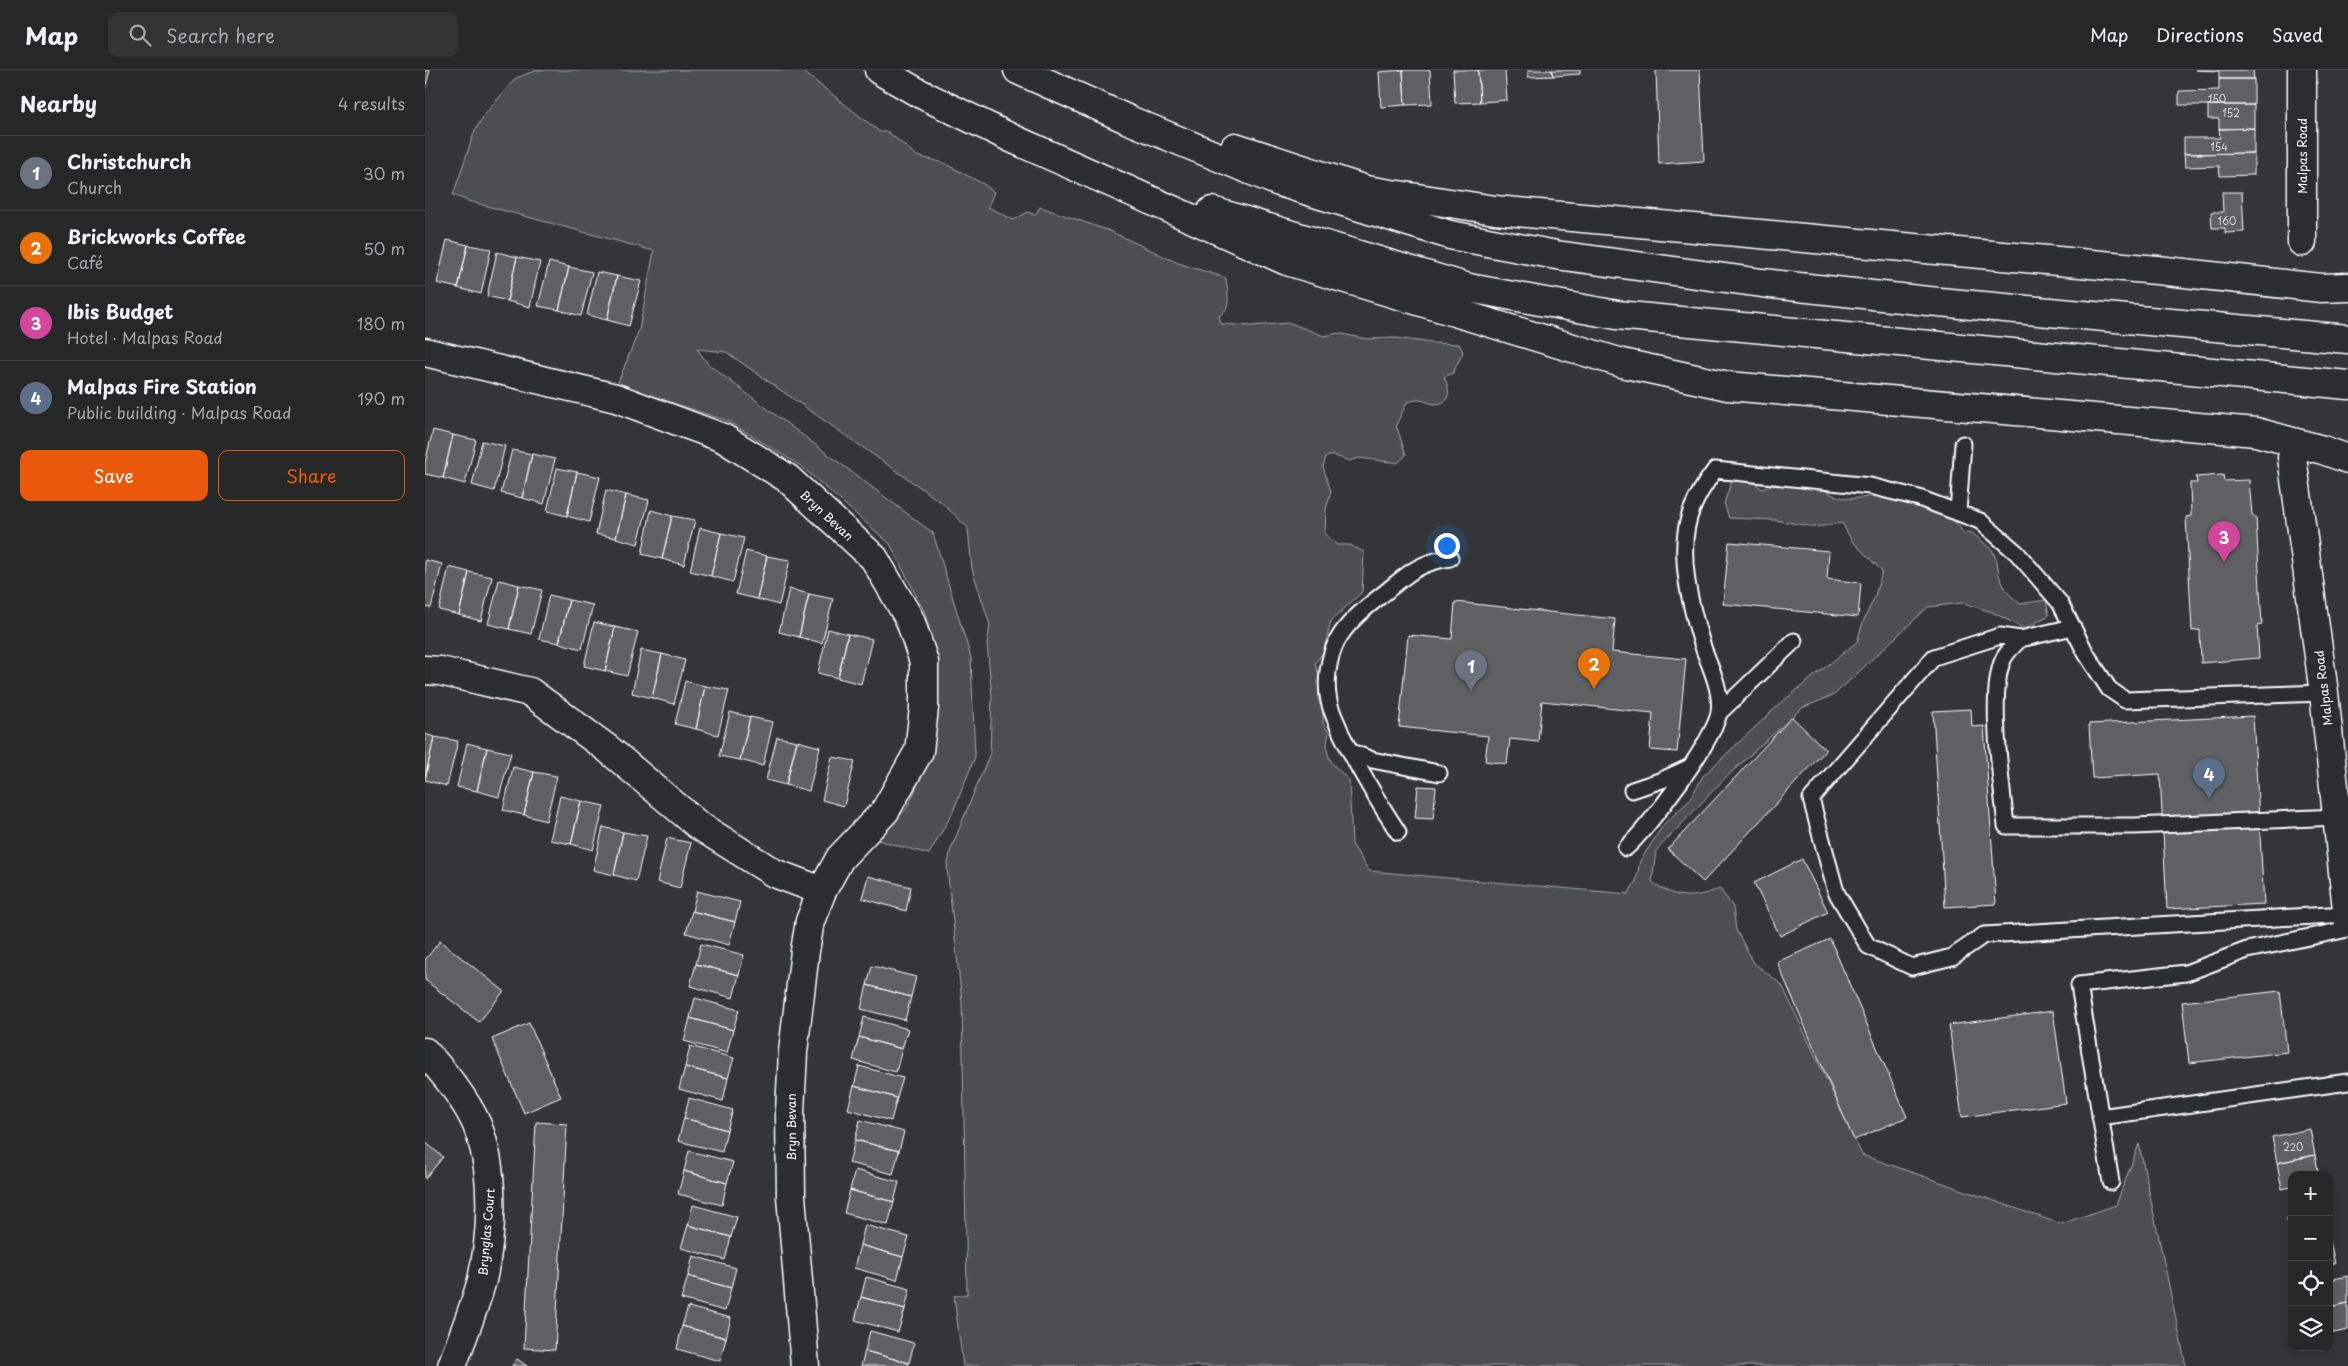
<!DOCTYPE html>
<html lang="en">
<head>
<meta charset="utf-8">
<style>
	body { margin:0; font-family:"Playpen Sans",sans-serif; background:#323434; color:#f1f3f6 }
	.controls { position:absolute; right:15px; bottom:15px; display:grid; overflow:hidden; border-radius:10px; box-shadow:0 2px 8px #0003 }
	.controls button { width:45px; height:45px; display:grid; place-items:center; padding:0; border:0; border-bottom:1px solid #424445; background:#262828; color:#f1f3f6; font:25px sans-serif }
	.you { position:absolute; left:1021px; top:475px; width:18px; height:18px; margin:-12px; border:4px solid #fff; border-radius:50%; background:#1a73e8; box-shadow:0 0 0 8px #1a73e833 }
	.badge { display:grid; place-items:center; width:32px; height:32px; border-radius:50%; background:#ea580c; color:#fff; font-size:16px; font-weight:700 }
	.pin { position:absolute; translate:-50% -41px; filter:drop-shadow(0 1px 2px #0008) }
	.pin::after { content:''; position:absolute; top:26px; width:18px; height:15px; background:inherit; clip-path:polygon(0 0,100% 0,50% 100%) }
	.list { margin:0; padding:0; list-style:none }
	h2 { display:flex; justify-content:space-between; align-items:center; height:65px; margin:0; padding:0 20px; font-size:21px }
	h2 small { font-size:16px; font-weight:400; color:#a4a6a8 }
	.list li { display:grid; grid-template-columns:32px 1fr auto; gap:15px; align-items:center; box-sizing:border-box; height:75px; padding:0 20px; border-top:1px solid #424445 }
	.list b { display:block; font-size:19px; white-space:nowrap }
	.list p { margin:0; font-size:16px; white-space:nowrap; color:#a4a6a8 }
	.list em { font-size:16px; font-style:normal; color:#a4a6a8 }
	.actions { display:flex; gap:10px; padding:15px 20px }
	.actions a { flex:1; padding:11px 0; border:1px solid #ea580c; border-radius:10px; text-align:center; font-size:18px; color:#ea580c }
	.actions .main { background:#ea580c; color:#fff }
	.icon { flex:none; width:28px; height:28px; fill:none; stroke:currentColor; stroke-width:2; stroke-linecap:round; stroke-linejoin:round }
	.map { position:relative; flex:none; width:1923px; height:1296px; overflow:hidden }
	header { display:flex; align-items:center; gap:30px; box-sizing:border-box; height:70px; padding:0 25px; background:#262828; border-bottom:1px solid #424445 }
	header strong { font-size:24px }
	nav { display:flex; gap:28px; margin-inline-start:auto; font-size:18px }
	.search { width:350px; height:45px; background:#323434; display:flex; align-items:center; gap:12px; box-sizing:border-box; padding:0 18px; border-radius:10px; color:#a4a6a8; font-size:19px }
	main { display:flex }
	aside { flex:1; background:#262828 }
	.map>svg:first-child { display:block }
	.green { fill:#4c4f50; stroke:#a6a7a8 }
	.building { fill:#5f6162; stroke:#fff }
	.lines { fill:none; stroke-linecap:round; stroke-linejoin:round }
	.lane-casing { stroke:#fff; stroke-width:19 }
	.street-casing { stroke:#fff; stroke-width:31 }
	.highway-casing { stroke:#fff; stroke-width:31 }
	.lane { stroke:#2a2d2e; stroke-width:15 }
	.street { stroke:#2a2d2e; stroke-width:28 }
	.highway { stroke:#2a2d2e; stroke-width:28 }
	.labels { text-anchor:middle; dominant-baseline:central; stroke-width:4.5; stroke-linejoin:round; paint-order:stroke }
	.number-label { font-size:10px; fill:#d7d8d8 }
	.street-label { font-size:12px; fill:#fff; stroke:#2a2d2e }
</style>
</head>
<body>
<header>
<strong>Map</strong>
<div class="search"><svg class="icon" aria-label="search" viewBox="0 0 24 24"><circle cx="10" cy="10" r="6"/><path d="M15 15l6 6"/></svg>Search here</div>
<nav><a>Map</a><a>Directions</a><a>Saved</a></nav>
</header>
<main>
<aside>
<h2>Nearby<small>4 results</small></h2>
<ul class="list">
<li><span class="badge" style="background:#6b7280">1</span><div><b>Christchurch</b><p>Church</p></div><em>30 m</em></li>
<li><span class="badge" style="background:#e8710a">2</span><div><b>Brickworks Coffee</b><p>Café</p></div><em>50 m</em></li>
<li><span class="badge" style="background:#d1479c">3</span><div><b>Ibis Budget</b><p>Hotel · Malpas Road</p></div><em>180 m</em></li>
<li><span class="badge" style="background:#5c6f8a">4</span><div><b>Malpas Fire Station</b><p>Public building · Malpas Road</p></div><em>190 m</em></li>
</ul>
<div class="actions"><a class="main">Save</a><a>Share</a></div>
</aside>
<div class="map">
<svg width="1923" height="1296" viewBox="0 0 1923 1296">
	<rect width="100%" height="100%" fill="#333536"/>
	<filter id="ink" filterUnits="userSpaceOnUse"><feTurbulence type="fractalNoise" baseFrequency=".02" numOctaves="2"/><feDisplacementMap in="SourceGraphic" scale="10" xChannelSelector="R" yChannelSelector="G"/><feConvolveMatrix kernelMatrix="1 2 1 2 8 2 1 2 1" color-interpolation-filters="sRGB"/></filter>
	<g filter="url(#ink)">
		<path class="green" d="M 112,0 L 376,0 L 455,62 L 463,62 L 492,86 L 519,93 L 560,115 L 569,122 L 563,137 L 589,150 L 603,142 L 610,145 L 615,137 L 685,161 L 753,193 L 801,208 C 802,223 808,237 794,246 L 796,254 L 826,256 L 865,253 L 899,266 L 913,263 L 941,269 L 971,268 L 1007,273 L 1034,274 L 1038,282 L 1028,303 L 1019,307 C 1025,318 1027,334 1010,334 C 1005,334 1000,330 994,330 C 991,330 986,331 982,332 L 971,355 L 981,385 L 973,393 L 934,388 L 924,391 L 908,385 L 901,387 L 898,397 L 906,422 L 901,439 L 900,464 L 912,475 L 925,475 L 939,482 L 937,522 L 906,551 L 898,583 L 890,593 L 895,608 L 893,630 L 898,640 L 898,653 L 904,663 C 898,688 907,694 924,710 L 927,774 L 944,801 L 1203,824 L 1211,811 L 1215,791 L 1239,754 L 1264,731 L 1278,706 L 1358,631 L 1432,572 L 1438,552 L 1450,526 L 1457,501 L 1427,471 L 1417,453 L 1390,457 L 1350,450 L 1304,448 L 1299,433 L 1306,413 L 1322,407 L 1337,419 L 1355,412 L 1388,411 C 1416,438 1436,426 1471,424 C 1480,424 1521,445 1530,452 C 1534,455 1536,460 1539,464 L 1546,462 L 1567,480 L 1572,491 L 1574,505 L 1581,521 L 1595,534 L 1621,530 L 1624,545 L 1600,559 L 1567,542 L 1538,533 L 1503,537 L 1409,625 L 1377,638 L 1299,709 L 1231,781 L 1227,812 C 1253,830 1266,829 1295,819 L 1308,837 L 1311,860 L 1329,893 L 1357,915 L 1437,1085 L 1636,1154 L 1691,1135 L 1714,1074 L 1761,1296 L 538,1296 L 529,1226 L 542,1224 L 537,932 L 522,798 L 526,779 L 565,683 L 567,627 L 562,574 L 565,555 L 547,499 L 543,458 L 516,432 L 301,282 L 272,279 L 284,295 L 508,463 L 546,588 L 550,687 L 527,744 L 504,784 L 452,770 L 482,738 L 503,692 L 511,585 L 500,543 L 465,474 L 376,396 L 303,351 L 192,315 L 214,260 L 229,181 L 43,131 L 28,125 L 50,60 L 60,44 L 91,8 Z"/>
		<path class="building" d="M 0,0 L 5,0 L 0,19 Z
			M 978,0 L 980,35 L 956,37 L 954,2 Z
			M 978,0 L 1005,0 L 1007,34 L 980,35 Z
			M 1028,0 L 1053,0 L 1055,32 L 1030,33 Z
			M 1053,0 L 1080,0 L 1082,30 L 1055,32 Z
			M 1103,0 L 1127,0 L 1128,6 L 1103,7 Z
			M 1127,0 L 1155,0 L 1155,4 L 1128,6 Z
			M 1231,0 L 1275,0 L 1279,91 L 1234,94 Z
			M 1828,0 L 1829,9 L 1794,9 L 1794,1 L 1771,0 Z
			M 1794,9 L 1829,9 L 1829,35 L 1754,35 L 1754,21 L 1794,20 Z
			M 1783,35 L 1829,35 L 1829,58 L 1794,59 L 1794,49 L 1783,49 Z
			M 1829,58 L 1829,83 L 1759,84 L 1759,68 L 1795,68 L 1794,59 Z
			M 1829,83 L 1829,105 L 1795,106 L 1794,96 L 1760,97 L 1759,84 Z
			M 1797,122 L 1817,122 L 1819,162 L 1800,163 L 1800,158 L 1787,158 L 1786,142 L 1798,142 Z
			M 22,170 L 43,175 L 33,218 L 12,213 Z
			M 43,175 L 66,179 L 56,224 L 33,218 Z
			M 72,182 L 92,187 L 82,231 L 62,226 Z
			M 92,187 L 115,192 L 105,237 L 82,231 Z
			M 124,192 L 144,197 L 134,240 L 113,236 Z
			M 144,197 L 167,202 L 156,246 L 134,240 Z
			M 172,202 L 192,206 L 182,250 L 162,245 Z
			M 192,206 L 216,211 L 204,256 L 182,250 Z
			M 8,360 L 28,365 L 18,408 L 0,404 L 0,393 Z
			M 28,365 L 51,370 L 40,414 L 18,408 Z
			M 57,371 L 80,376 L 69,421 L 47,415 Z
			M 87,380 L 107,384 L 97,428 L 76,423 Z
			M 107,384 L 130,389 L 119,434 L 97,428 Z
			M 132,398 L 152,402 L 142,446 L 122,441 Z
			M 152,402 L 175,407 L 164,452 L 142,446 Z
			M 1798,405 L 1799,411 L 1824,410 L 1827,445 L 1831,447 L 1832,466 L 1837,555 L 1832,556 L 1834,588 L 1776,593 L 1775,560 L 1767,561 L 1761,447 L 1766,446 L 1765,413 L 1772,413 L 1771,407 Z
			M 181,420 L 201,425 L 191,468 L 171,464 Z
			M 201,425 L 224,430 L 213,474 L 191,468 Z
			M 226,440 L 247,446 L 237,489 L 217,484 Z
			M 247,446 L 270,450 L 259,495 L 237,489 Z
			M 275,458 L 296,463 L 286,506 L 265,501 Z
			M 296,463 L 319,468 L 308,512 L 286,506 Z
			M 1304,472 L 1404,481 L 1402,509 L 1436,513 L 1433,547 L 1298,534 Z
			M 321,481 L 342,486 L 332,529 L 311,524 Z
			M 342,486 L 365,490 L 354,535 L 332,529 Z
			M 0,490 L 17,494 L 6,538 L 0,537 Z
			M 24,497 L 44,502 L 34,545 L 14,540 Z
			M 44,502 L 67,507 L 56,551 L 34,545 Z
			M 74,510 L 94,515 L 84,559 L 63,554 Z
			M 94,515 L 117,520 L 106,564 L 84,559 Z
			M 364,519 L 384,524 L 374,567 L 354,562 Z
			M 384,524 L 408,529 L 397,573 L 374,567 Z
			M 124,525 L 144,530 L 134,573 L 114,569 Z
			M 144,530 L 168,535 L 157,579 L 134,573 Z
			M 1030,532 L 1190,549 L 1187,582 L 1261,589 L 1252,682 L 1225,680 L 1228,643 L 1117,631 L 1113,672 L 1085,669 L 1082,694 L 1060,691 L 1063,666 L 974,657 L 983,565 L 1027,569 Z
			M 169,552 L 190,557 L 180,601 L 159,596 Z
			M 190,557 L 213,562 L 202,606 L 180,601 Z
			M 403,559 L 423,564 L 413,608 L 393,603 Z
			M 423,564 L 447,569 L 436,614 L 413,608 Z
			M 216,580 L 237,584 L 227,628 L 207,623 Z
			M 237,584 L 260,590 L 249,634 L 227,628 Z
			M 260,611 L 280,616 L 271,659 L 250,654 Z
			M 280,616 L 304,620 L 293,665 L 271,659 Z
			M 1546,639 L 1547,657 L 1559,656 L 1571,834 L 1520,837 L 1508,641 Z
			M 305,642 L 325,647 L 315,690 L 294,686 Z
			M 1828,646 L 1839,834 L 1742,839 L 1735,704 L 1667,708 L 1664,654 Z
			M 325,647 L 348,652 L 338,696 L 315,690 Z
			M 1367,647 L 1401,680 L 1278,812 L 1243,779 Z
			M 0,664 L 9,667 L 0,708 Z
			M 9,667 L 33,671 L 22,716 L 0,710 Z
			M 352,667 L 372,671 L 361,715 L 341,710 Z
			M 372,671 L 395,677 L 384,721 L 361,715 Z
			M 42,673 L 62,678 L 52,721 L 32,717 Z
			M 62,678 L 86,683 L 74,727 L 52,721 Z
			M 407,687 L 430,691 L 419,736 L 397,730 Z
			M 88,697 L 109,702 L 99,745 L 78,740 Z
			M 109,702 L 132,706 L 121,751 L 99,745 Z
			M 993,716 L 1011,717 L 1008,749 L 990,748 Z
			M 135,726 L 156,731 L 146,774 L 125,770 Z
			M 156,731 L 179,736 L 168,780 L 146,774 Z
			M 178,757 L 198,762 L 189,805 L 168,800 Z
			M 198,762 L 222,766 L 211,811 L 189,805 Z
			M 242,768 L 266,773 L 255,818 L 232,812 Z
			M 1377,789 L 1403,842 L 1355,866 L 1329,813 Z
			M 443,806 L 486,817 L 481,841 L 437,828 Z
			M 272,821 L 315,832 L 310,852 L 267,841 Z
			M 267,841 L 310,852 L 304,875 L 261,863 Z
			M 1405,869 L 1482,1047 L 1429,1070 L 1352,892 Z
			M 15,871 L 79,921 L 54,952 L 0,910 L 0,890 Z
			M 276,874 L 319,885 L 314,905 L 271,894 Z
			M 271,894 L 314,905 L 308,928 L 265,916 Z
			M 447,896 L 491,907 L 486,927 L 442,915 Z
			M 442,915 L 486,927 L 480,950 L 436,939 Z
			M 1855,921 L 1862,982 L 1764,993 L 1757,932 Z
			M 270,928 L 314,940 L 308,960 L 265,948 Z
			M 1628,941 L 1641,1033 L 1537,1047 L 1524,955 Z
			M 439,947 L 483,959 L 477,979 L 434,967 Z
			M 265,948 L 308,960 L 302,983 L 259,971 Z
			M 104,953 L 136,1027 L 99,1043 L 67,969 Z
			M 434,967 L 477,979 L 471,1002 L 428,990 Z
			M 265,976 L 309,988 L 303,1008 L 260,997 Z
			M 434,996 L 478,1008 L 472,1028 L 429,1016 Z
			M 260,997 L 303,1008 L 298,1031 L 254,1019 Z
			M 429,1016 L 472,1028 L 466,1051 L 423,1039 Z
			M 264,1028 L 308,1040 L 302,1060 L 259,1048 Z
			M 259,1048 L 302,1060 L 297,1082 L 253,1071 Z
			M 435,1050 L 479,1062 L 474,1081 L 430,1070 Z
			M 111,1052 L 142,1054 L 130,1280 L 99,1278 Z
			M 1885,1059 L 1890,1085 L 1852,1093 L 1847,1067 Z
			M 430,1070 L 474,1081 L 468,1104 L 424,1093 Z
			M 0,1072 L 18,1087 L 0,1109 Z
			M 264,1081 L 308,1092 L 302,1113 L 259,1101 Z
			M 1890,1085 L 1894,1105 L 1867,1105 L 1867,1117 L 1857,1119 L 1852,1093 Z
			M 430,1100 L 474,1112 L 469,1132 L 425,1120 Z
			M 259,1101 L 302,1113 L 297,1135 L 253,1124 Z
			M 425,1120 L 469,1132 L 463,1155 L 419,1143 Z
			M 268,1135 L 312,1147 L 306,1167 L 263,1155 Z
			M 1867,1148 L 1867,1175 L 1861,1149 Z
			M 263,1155 L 306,1167 L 300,1190 L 256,1178 Z
			M 440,1155 L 484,1167 L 478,1187 L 435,1175 Z
			M 1904,1167 L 1910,1193 L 1904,1194 Z
			M 435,1175 L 478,1187 L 472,1210 L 429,1198 Z
			M 268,1186 L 311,1198 L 306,1218 L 263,1206 Z
			M 263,1206 L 306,1218 L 300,1241 L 256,1229 Z
			M 1923,1206 L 1923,1233 L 1904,1237 L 1904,1210 Z
			M 441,1207 L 485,1219 L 480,1239 L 436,1227 Z
			M 436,1227 L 480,1239 L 473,1262 L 430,1250 Z
			M 1923,1233 L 1923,1260 L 1904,1264 L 1904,1237 Z
			M 263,1237 L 306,1248 L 301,1268 L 257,1256 Z
			M 257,1256 L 301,1268 L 295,1291 L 252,1279 Z
			M 445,1261 L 489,1273 L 484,1293 L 440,1281 Z
			M 440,1281 L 484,1293 L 483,1296 L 436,1296 Z
			M 92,1289 L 102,1296 L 87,1296 Z"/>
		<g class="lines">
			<g class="lane-casing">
				<path id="lane" d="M 1533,442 L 1538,374
					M 1648,557 L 1595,569 L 1575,566 L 1509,587 L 1386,729 L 1411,822 L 1443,876 L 1487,897 L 1527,887 L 1559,865 L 1922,844
					M 1595,569 C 1590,575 1581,582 1578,590 C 1563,623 1577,717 1581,756 L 1710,756 L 1912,747
					M 1295,642 L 1369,571
					M 926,682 L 947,690 L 1014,703
					M 1207,720 L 1237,710 L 1263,698
					M 973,762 C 952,730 932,697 916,663 C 912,652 906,642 904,631 C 900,613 903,588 912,571 C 921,554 938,540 953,528 C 980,507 990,493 1025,488
					M 1201,778 C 1222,760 1291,668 1294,642 C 1297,622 1286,598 1279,580 C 1266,539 1250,480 1267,439 C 1273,424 1281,412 1290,400 L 1445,416 L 1494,428 L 1555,451 L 1592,483 L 1635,533 L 1662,585 L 1684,619 L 1700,630 L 1899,623
					M 1675,1047 L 1923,1012
					M 1686,1112 L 1654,915 L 1761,903 L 1822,880 L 1923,859"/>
			</g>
			<g class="street-casing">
				<path id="street" d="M 1877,0 L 1877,172
					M 0,282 L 191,328 L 298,368 L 362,408 L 449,488 L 485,550 L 499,592 L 499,638 L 494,681 L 460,741 L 415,788 L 397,821 L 385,851 L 380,881 L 368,982 L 365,1041 L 366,1126 L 380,1296
					M 1867,387 L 1899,623 L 1923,849
					M 0,600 L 15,601 L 105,622 L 183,679 L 273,755 L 349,803 L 397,821
					M 0,982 C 20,1004 46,1035 55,1063 C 70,1107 67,1165 57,1210 C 49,1239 37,1268 27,1296"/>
			</g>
			<g class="highway-casing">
				<path id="highway" d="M 454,0 L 492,22 L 586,68 L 862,191 L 1197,293 L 1303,316 L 1831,362 L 1898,380 L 1923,389
					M 593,0 L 704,50 L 854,112 L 1025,165 L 1131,185 L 1337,213 L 1503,231 L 1923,269
					M 810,77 L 941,120 L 1070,140 L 1732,200 L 1896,218 L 1923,217
					M 787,141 L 1044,218 L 1192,245 L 1923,315"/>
			</g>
			<use href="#lane" class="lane"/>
			<use href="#street" class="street"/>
			<use href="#highway" class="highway"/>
		</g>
	</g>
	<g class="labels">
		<g class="number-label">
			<text x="1792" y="28">150</text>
			<text x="1806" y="42">152</text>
			<text x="1794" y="76">154</text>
			<text x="1802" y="150">160</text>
			<text x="1868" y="1076">220</text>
		</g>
		<g class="street-label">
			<text transform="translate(1877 86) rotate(-90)">Malpas Road</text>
			<text transform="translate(402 445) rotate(43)">Bryn Bevan</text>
			<text transform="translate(1898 618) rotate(-97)">Malpas Road</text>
			<text transform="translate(366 1057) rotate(-90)">Bryn Bevan</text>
			<text transform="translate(61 1162) rotate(-85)">Brynglas Court</text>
		</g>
	</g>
</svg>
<div class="controls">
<button>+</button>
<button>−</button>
<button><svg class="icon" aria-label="locate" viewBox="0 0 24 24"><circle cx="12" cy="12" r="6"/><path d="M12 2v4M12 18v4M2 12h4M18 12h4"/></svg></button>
<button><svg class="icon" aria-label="layers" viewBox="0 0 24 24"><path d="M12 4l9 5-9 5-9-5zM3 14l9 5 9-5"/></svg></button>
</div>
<div class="you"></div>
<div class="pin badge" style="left:1046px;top:621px;background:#6b7280">1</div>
<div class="pin badge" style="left:1169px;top:619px;background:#e8710a">2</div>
<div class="pin badge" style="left:1799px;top:492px;background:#d1479c">3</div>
<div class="pin badge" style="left:1784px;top:729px;background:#5c6f8a">4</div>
</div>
</main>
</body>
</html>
